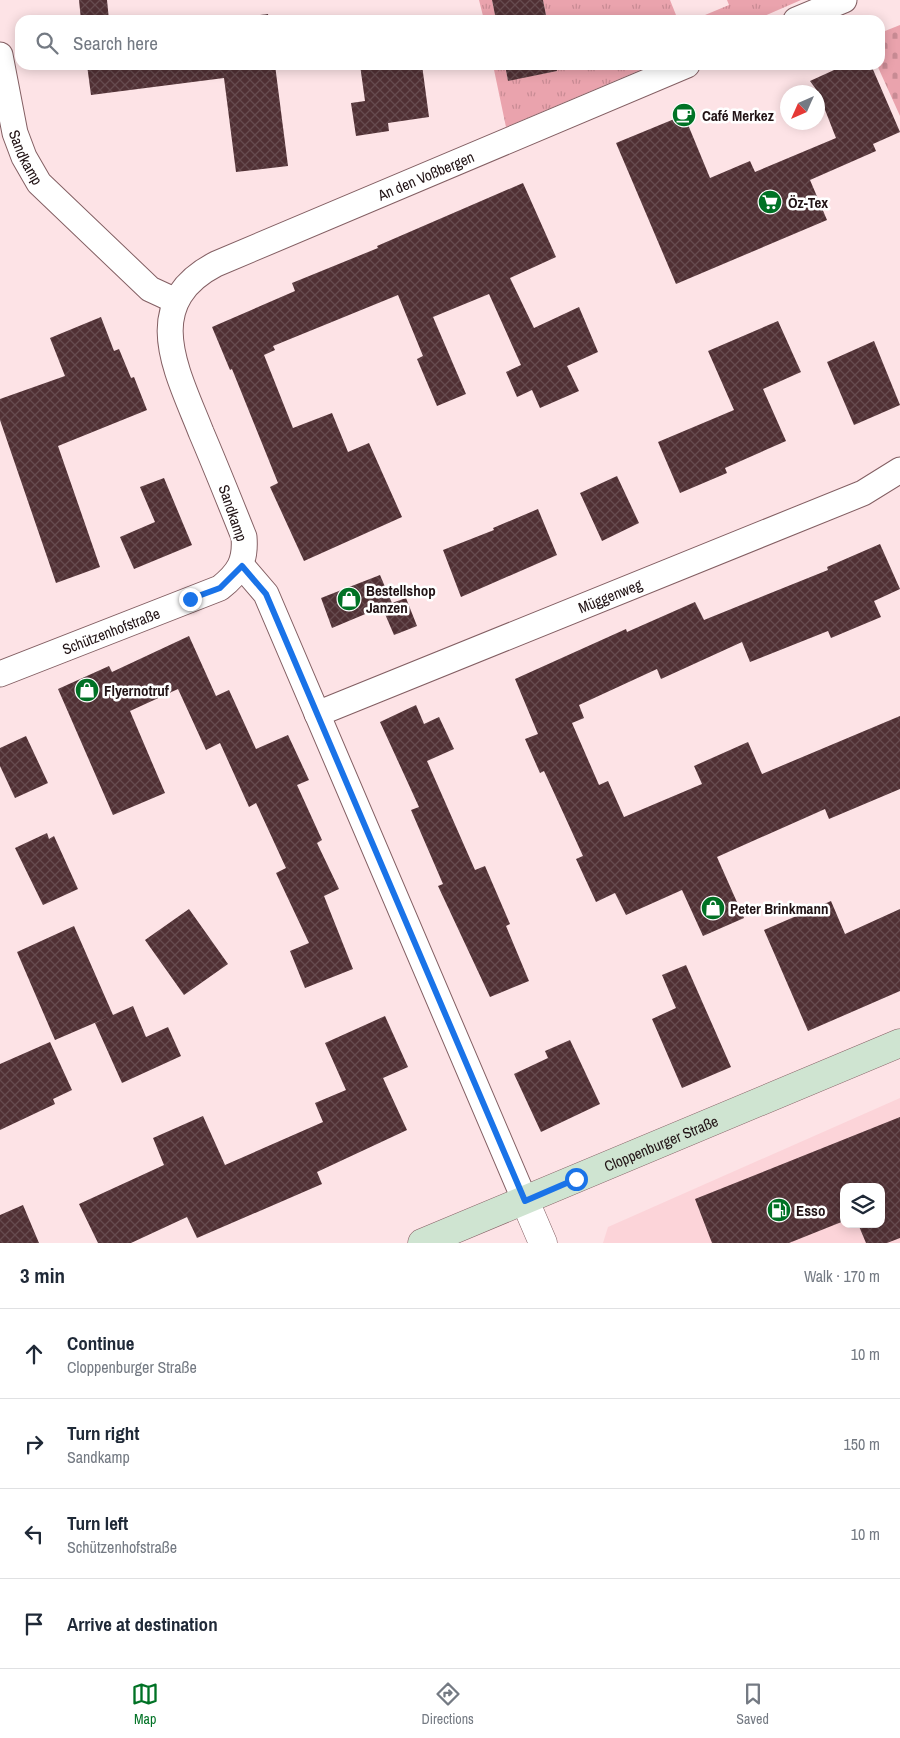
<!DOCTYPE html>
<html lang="en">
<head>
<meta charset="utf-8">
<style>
	body { margin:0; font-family:"Archivo Narrow",sans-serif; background:#f6f6f7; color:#1f2937 }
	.controls { position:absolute; right:15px; bottom:15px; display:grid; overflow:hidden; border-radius:10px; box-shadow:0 2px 12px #0003 }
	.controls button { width:45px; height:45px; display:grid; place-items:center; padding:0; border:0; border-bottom:1px solid #e0e1e3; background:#fff; color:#1f2937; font:25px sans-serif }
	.compass { position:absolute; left:780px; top:85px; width:45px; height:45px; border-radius:50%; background:#fff; box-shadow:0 2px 12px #0003; rotate:225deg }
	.stop { position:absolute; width:15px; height:15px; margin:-11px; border:4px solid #1a73e8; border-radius:50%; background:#fff }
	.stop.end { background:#1a73e8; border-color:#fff; box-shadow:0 1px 5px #0008 }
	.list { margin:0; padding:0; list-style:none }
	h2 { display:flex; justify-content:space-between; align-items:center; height:65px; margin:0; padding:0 20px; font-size:21px }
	h2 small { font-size:16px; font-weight:400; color:#747a83 }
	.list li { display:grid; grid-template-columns:32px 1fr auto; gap:15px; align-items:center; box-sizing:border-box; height:90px; padding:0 20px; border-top:1px solid #e0e1e3 }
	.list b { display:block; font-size:19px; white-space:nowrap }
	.list p { margin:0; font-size:16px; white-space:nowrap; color:#747a83 }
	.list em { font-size:16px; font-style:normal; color:#747a83 }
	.icon { flex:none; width:28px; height:28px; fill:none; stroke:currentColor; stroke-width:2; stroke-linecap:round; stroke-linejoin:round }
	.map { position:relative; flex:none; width:900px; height:1243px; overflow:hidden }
	.search { position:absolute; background:#fff; box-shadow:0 2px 12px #0003; left:15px; right:15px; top:15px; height:55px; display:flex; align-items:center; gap:12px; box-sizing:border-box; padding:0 18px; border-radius:15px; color:#747a83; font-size:19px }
	.sheet { height:425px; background:#fff }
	nav { display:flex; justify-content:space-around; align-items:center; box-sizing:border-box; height:70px; border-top:1px solid #e0e1e3; background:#fff; font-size:14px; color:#747a83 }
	nav a { display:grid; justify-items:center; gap:2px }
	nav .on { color:#007225 }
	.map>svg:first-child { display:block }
	.built { fill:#fcd4d9; fill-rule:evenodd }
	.grass { fill:url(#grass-tufts) }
	.cemetery { fill:url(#cemetery-stones) }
	.building { fill:url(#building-cross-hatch) }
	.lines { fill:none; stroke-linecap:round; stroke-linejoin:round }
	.minor-casing { stroke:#835f63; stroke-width:27 }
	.tertiary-casing { stroke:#835f63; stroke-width:29 }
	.secondary-casing { stroke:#835f63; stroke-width:29 }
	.minor { stroke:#fff; stroke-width:25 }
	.tertiary { stroke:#fff; stroke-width:28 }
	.secondary { stroke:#cfe4d1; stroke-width:28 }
	.route { stroke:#1a73e8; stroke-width:6 }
	.labels { text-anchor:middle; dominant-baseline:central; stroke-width:5; stroke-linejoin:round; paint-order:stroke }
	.poi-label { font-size:15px; font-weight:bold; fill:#211315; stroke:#fff; text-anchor:start }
	.street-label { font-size:15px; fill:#211315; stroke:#fff }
</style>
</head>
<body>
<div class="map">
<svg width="900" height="1243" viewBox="0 0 900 1243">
	<defs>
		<pattern id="grass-tufts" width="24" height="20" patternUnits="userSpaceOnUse" patternTransform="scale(1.25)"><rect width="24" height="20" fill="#eaa3ad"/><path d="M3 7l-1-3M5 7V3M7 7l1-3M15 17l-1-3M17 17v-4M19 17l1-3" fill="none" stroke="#c88b94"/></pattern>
		<pattern id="cemetery-stones" width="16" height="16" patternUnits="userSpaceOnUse" patternTransform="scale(1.25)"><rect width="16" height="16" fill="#eaa3ad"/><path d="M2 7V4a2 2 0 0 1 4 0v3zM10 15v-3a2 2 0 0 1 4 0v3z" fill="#c88b94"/></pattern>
		<pattern id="building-cross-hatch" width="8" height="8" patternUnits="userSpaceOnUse" patternTransform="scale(1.25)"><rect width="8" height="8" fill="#503034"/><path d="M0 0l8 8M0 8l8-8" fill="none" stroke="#664b4f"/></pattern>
	</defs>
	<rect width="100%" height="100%" fill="#fde3e6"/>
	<path class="built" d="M 900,1098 L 900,1243 L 603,1243 L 608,1227 ZM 844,1187 L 881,1187 L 881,1224 L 844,1224 Z"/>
	<path class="grass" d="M 479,0 L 492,0 L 496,20 L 484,20 Z
		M 543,0 L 670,0 L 678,20 L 547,20 Z
		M 727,0 L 801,0 L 755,20 L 693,20 L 729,5 Z
		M 493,65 L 505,65 L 508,80 L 557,71 L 556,65 L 652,65 L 506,127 Z"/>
	<path class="cemetery" d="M 900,25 L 900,116 L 877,65 L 880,65 L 880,33 Z"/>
	<path class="building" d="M 79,0 L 107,0 L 109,20 L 81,20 Z
		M 492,0 L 543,0 L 547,20 L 496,20 Z
		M 268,14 L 269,20 L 220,20 Z
		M 87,65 L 275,65 L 288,166 L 236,172 L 224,78 L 91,95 Z
		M 360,65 L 422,65 L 429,117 L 388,123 L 389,131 L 356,136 L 351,103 L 365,101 Z
		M 505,65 L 556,65 L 557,71 L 508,81 Z
		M 845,65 L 871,65 L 900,132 L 873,144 L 876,151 L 810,180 L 827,220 L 676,284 L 616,143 L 684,115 L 710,178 L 750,161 L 755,172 L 836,138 L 818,92 L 810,81 Z
		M 523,183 L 556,257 L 510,278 L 534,328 L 579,307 L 598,352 L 567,366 L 579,391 L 540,408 L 532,390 L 517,397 L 506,372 L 521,365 L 489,294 L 433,317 L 466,394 L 437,406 L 417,359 L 423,356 L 398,295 L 273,346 L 275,350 L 264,355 L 293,428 L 332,413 L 348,452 L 369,443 L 402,517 L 304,561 L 270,487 L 278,483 L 232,369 L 230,370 L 212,327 L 295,291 L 292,283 L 378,248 L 377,246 Z
		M 101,317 L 114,351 L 119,349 L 131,378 L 134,377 L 147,410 L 58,446 L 100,567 L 56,583 L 0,420 L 0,399 L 65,376 L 50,338 Z
		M 778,321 L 801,372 L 763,389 L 786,441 L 725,468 L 727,473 L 680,493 L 658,442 L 734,410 L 708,351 Z
		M 874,341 L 900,405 L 854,425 L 827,362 Z
		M 617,476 L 639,523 L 602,541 L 580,493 Z
		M 164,478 L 192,545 L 134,569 L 120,537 L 155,522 L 140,487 Z
		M 538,509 L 557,555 L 461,597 L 443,550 L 494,530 L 493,528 Z
		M 880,544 L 900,589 L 874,601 L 881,617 L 831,638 L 828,631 L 750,662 L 742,642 L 661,679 L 657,669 L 579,705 L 584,718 L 572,723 L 599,785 L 608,781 L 624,817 L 702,784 L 694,766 L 748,742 L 762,774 L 900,716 L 900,789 L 829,819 L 825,809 L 717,857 L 744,918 L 703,936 L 682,890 L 626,915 L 615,893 L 596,902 L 576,859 L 583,856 L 544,771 L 540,773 L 525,739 L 538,734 L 515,679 L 626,629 L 627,632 L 695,602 L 704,620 L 828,570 L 827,567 Z
		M 380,575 L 392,603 L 406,598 L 417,626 L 394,635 L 382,607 L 332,628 L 321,598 Z
		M 189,636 L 216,696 L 229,690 L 256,749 L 288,735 L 309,780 L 297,785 L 322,840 L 317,843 L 339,889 L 324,896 L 353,969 L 305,988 L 290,951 L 309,943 L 276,873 L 286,868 L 256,803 L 249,807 L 220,743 L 206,750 L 178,689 L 130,711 L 165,793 L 113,815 L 58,689 L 109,666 L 112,672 Z
		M 416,705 L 424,724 L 439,717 L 454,749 L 427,761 L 475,870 L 485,866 L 510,924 L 506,926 L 529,981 L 490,997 L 438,886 L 443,884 L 411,810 L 419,807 L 380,722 Z
		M 26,736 L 48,783 L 15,798 L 0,766 L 0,748 Z
		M 47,833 L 49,839 L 54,836 L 78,889 L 43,905 L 15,848 Z
		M 831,901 L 845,934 L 900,909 L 900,991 L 808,1031 L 764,930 Z
		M 189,909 L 228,964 L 184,995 L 145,940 Z
		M 74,926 L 113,1015 L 55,1040 L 17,952 Z
		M 686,965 L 731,1067 L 682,1088 L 652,1019 L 676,1008 L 662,975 Z
		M 133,1006 L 146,1037 L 168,1027 L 181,1056 L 122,1083 L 95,1023 Z
		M 385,1016 L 408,1067 L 383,1078 L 407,1130 L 317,1172 L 322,1184 L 197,1238 L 187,1217 L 131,1243 L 98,1243 L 79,1204 L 164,1165 L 153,1138 L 203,1116 L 225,1165 L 323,1122 L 315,1103 L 346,1090 L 325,1043 Z
		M 570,1040 L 600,1104 L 541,1132 L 514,1074 L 548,1058 L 545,1051 Z
		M 50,1042 L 72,1090 L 53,1099 L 55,1104 L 0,1130 L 0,1064 Z
		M 900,1117 L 900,1238 L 887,1243 L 866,1243 L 858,1224 L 881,1224 L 881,1187 L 844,1187 L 844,1221 L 789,1243 L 712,1243 L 695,1199 Z
		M 23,1205 L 39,1243 L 0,1243 L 0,1215 Z"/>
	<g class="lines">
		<g class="minor-casing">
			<g id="minor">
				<path d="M 796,20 L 844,0"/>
				<path id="s1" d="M 0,55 L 15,133 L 24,157 L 39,183 L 150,289 L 176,301"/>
				<path d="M 242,566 L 266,594 L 525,1201"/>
				<path id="s2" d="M 0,674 L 220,588 C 239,573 246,561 244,537 C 230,502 216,467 201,432 C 177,371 139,304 216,264 L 687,65"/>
				<path id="s3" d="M 317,714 L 863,493 L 900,470"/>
			</g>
		</g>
		<g class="tertiary-casing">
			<path id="tertiary" d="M 525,1201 L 543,1243"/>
		</g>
		<g class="secondary-casing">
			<g id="secondary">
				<path id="s4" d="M 422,1243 L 900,1043"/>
			</g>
		</g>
		<use href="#minor" class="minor"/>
		<use href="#tertiary" class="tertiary"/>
		<use href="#secondary" class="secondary"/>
	</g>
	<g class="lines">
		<path class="route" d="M 190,599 L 220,588 L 242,566 L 266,594 L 525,1201 L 576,1179"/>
	</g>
	<defs>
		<g id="cafe-disc" transform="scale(1.25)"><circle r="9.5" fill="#007225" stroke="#fff"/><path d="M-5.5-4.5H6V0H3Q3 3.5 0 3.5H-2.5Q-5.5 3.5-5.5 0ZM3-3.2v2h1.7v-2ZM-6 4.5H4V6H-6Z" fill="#fff"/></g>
		<g id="supermarket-disc" transform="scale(1.25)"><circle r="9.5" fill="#007225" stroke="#fff"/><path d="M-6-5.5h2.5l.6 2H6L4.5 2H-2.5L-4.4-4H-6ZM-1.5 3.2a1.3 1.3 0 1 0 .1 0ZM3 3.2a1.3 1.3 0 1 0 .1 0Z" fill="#fff"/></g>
		<g id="shop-disc" transform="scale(1.25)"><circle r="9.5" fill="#007225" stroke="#fff"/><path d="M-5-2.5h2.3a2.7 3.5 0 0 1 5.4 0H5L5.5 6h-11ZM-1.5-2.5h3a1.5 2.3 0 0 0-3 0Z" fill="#fff"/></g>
		<g id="fuel-disc" transform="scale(1.25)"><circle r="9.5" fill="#007225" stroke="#fff"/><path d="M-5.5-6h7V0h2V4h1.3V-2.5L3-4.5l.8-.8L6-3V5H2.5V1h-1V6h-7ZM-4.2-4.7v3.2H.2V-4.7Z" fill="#fff"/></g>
	</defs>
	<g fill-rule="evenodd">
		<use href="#cafe-disc" x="684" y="115"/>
		<use href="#supermarket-disc" x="770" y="202"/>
		<use href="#shop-disc" x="349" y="599"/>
		<use href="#shop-disc" x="87" y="690"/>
		<use href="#shop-disc" x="713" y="908"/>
		<use href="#fuel-disc" x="779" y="1210"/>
	</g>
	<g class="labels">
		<g class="poi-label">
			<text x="702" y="115">Café Merkez</text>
			<text x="788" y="202">Öz-Tex</text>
			<text x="366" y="590">Bestellshop<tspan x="366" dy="17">Janzen</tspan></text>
			<text x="104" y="690">Flyernotruf</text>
			<text x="730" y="908">Peter Brinkmann</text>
			<text x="796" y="1210">Esso</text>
		</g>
		<g class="street-label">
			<text stroke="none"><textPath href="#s1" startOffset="106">Sandkamp</textPath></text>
			<text stroke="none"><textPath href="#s2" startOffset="829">An den Voßbergen</textPath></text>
			<text transform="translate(233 513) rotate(71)">Sandkamp</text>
			<text stroke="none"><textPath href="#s3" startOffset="316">Müggenweg</textPath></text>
			<text stroke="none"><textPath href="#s2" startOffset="119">Schützenhofstraße</textPath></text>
			<text stroke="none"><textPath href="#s4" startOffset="259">Cloppenburger Straße</textPath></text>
		</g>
	</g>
</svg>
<div class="controls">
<button><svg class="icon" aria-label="layers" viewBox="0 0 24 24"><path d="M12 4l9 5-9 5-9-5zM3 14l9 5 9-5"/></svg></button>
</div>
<svg class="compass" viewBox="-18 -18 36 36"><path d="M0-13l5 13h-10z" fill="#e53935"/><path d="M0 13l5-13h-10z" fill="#747a83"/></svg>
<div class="stop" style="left:576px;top:1179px"></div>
<div class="stop end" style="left:190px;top:599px"></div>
<div class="search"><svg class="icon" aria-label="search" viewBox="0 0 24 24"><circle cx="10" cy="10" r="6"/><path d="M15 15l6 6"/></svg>Search here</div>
</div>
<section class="sheet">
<h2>3 min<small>Walk · 170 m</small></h2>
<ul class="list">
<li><svg class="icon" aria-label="ahead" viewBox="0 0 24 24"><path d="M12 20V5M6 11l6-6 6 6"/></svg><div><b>Continue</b><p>Cloppenburger Straße</p></div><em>10 m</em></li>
<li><svg class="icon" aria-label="right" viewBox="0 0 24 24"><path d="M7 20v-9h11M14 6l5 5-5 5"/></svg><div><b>Turn right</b><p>Sandkamp</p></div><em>150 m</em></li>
<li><svg class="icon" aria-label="left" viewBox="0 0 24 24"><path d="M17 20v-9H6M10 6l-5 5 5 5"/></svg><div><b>Turn left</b><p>Schützenhofstraße</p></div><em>10 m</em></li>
<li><svg class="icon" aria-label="arrive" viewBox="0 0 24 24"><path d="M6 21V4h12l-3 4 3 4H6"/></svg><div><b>Arrive at destination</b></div></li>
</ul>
</section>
<nav>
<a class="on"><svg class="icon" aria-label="map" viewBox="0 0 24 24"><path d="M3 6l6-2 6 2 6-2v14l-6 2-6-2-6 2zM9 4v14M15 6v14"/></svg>Map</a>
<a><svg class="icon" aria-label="directions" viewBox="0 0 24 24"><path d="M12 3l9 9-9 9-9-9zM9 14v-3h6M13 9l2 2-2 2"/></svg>Directions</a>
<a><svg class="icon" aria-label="saved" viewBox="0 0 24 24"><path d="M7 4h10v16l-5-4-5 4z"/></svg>Saved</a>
</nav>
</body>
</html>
